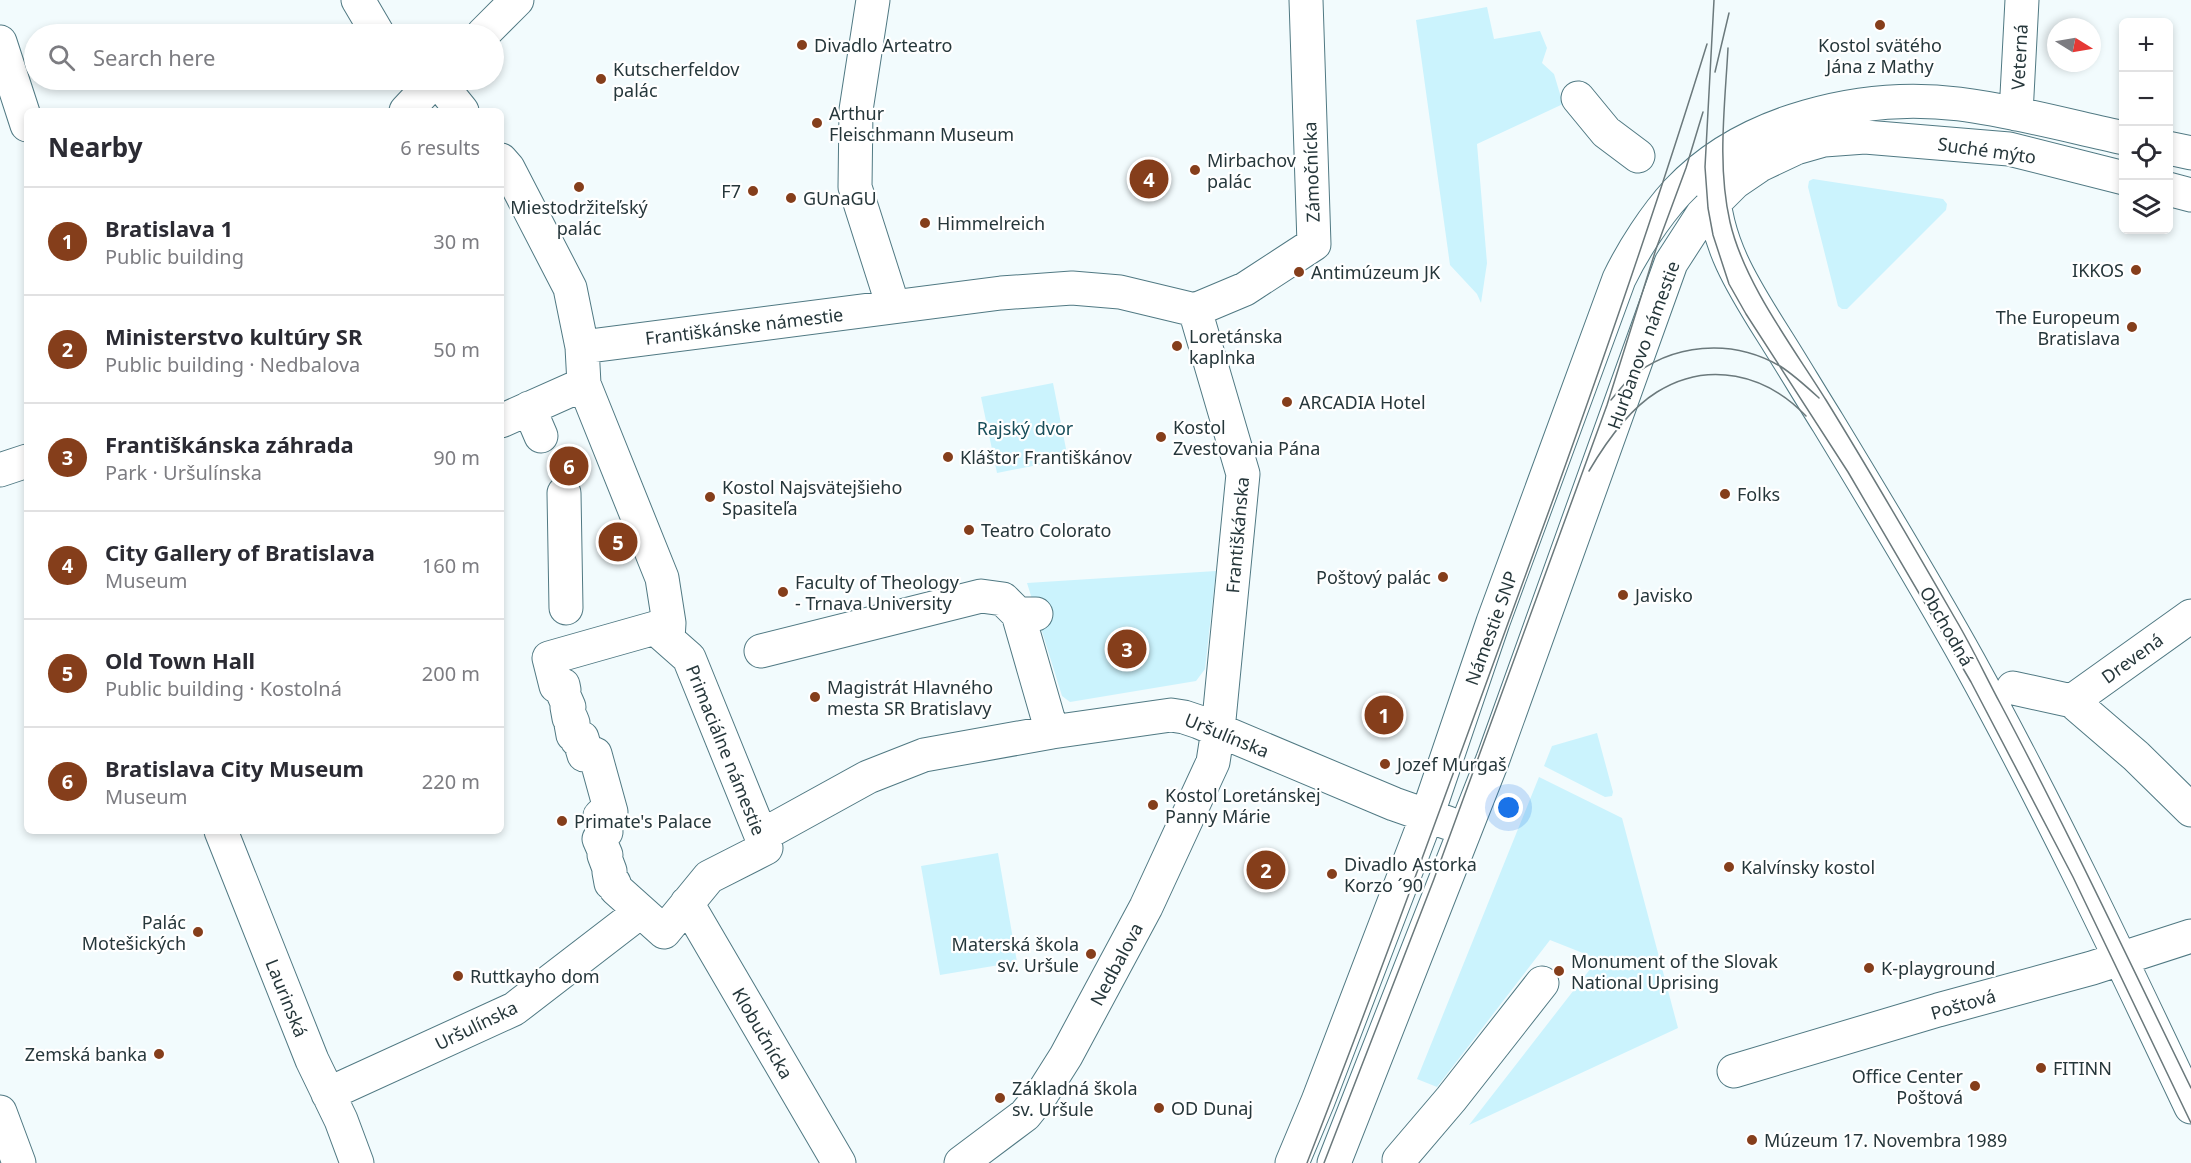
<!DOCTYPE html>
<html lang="en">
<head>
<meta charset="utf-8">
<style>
	body { margin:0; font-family:"Noto Sans",sans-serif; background:#f2f2f3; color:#2b2b33 }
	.controls { position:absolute; right:18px; top:18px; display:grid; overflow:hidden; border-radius:9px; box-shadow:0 3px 9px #0003 }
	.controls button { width:54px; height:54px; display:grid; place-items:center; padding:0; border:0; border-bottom:2px solid #e1e1e2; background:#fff; color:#2b2b33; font:30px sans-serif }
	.compass { position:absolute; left:2047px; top:18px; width:54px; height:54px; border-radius:50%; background:#fff; box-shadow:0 3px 9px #0003; rotate:101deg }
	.you { position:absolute; left:1509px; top:808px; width:21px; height:21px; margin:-15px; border:4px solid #fff; border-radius:50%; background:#1a73e8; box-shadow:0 0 0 9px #1a73e833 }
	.badge { display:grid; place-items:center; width:39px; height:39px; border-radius:50%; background:#853e1b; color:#fff; font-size:20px; font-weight:700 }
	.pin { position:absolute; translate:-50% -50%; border:3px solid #fff; box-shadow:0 2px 6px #0006 }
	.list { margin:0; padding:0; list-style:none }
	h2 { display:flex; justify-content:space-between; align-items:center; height:78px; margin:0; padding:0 24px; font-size:26px }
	h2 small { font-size:20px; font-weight:400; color:#7c7c81 }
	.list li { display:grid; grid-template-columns:39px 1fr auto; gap:18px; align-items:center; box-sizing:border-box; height:108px; padding:0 24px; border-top:2px solid #e1e1e2 }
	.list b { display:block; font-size:22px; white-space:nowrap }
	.list p { margin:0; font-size:20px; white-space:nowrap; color:#7c7c81 }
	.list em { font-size:20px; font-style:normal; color:#7c7c81 }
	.icon { flex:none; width:33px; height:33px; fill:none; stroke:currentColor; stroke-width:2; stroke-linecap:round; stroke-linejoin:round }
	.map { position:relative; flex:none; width:2191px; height:1163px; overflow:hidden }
	.search { position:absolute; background:#fff; box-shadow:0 3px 9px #0003; left:24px; top:24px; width:480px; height:66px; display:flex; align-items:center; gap:15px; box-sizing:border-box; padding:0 21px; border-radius:33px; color:#7c7c81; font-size:22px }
	.panel { position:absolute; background:#fff; box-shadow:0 3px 9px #0003; left:24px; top:108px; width:480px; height:726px; border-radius:9px }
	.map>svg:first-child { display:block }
	.green { fill:#cbf3fd }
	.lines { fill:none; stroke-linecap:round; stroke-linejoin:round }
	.minor-casing { stroke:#507983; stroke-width:35 }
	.minor { stroke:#fff; stroke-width:33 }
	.tram { stroke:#6b797c; stroke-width:1.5 }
	.poi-dot { fill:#853e1b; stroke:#fff; stroke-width:2 }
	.labels { text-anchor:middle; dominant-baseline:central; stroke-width:4.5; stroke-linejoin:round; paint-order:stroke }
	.poi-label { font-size:18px; fill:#26373b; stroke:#fff; text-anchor:start }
	.street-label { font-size:18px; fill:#26373b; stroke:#fff }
	.park-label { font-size:18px; fill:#194f5b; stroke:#fff }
</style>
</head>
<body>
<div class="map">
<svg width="2191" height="1163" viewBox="0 0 2191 1163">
	<rect width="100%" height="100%" fill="#f2fbfd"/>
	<path class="green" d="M 1487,7 L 1494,39 L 1540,31 L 1547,48 L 1542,63 L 1554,74 L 1563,104 L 1477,144 L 1487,263 L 1481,303 L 1477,294 L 1450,265 L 1416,20 Z
		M 1813,179 L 1943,199 L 1947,204 L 1946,210 L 1847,309 L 1842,309 L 1838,306 L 1808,187 L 1809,181 Z
		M 1053,383 L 1068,459 L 997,473 L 981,397 Z
		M 1216,571 L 1205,669 L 1196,681 L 1070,702 L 1062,696 L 1027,583 Z
		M 1597,733 L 1613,792 L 1612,796 L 1605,797 L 1544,766 L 1552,746 Z
		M 1539,777 L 1622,818 L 1678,1028 L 1469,1125 L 1598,959 L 1550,940 L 1437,1087 L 1417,1079 Z
		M 998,853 L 1017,962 L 940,975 L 921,866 Z"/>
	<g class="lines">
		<g class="minor-casing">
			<path id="minor" d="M 358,0 L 378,34
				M 873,0 L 856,110 L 855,187 L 893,306
				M 483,34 L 517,0
				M 0,42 L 27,125
				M 437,80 L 462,111
				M 1578,98 L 1606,132 L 1638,156
				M 406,111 L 435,80
				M 2016,114 L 2022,0
				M 2168,148 L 2191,153
				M 501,160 L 508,168 L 570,288 L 582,347 L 584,384 L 662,578 L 669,623 L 668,639
				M 1713,185 C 1714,245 1748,294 1778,342 C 1795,369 1811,396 1828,423 C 1876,502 1924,581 1969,662 C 2049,807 2120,957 2191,1107
				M 2168,189 L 2191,195
				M 1195,310 L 1245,289 L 1314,244 L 1306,0
				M 582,347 L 1001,293 L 1072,288 L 1120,292 L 1195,310
				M 529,408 L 541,436
				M 501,421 L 584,384
				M 0,470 L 27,461
				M 564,493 L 566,608
				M 1036,614 L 1018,614 L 1052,732
				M 655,628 L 689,658 L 766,848 L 709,877 L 664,932 L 616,889 L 614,883 L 611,883 L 609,872 L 610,871 L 604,855 L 606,855 L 599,839 L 601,838 L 602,833 L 606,832 L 600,816 L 602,814 L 611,812 L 595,754 L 584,755 L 581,745 L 584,745 L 582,738 L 577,740 L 576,734 L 573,735 L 571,724 L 573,723 L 571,718 L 569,718 L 567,707 L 569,707 L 562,691 L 564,690 L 563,685 L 556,686 L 549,658 Z
				M 761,651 L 981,596 L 1003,599 L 1018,614
				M 2013,688 L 2072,701 L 2136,756 L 2191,810
				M 2072,701 L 2191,616
				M 221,831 L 312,1060 L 341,1120 L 357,1163
				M 761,836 L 868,777 L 924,755 L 1052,732 L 1171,715 L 1184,717 L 1199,722 L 1394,804 L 1448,823
				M 687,903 L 839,1163
				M 1734,1071 L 1938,1010 L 2092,968 L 2191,936
				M 328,1094 L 514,1009 L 640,912
				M 0,1112 L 19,1163
				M 1399,1160 L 1451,1099 L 1542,983
				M 961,1163 L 1025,1115 L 1042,1094 L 1066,1056 L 1146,907 L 1213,762 L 1218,730 L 1243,474 L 1195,310
				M 1292,1163 L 1318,1101 L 1427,816 L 1493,622 L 1619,279 C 1633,250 1655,216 1677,192 C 1744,120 1863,92 1959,104 C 2014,111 2069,126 2124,138
				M 1334,1163 L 1493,759 L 1671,263 L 1702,215 L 1735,182 L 1760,165 L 1796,148 L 1824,140 L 1865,137 L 2009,149 L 2124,178"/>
		</g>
		<use href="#minor" class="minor"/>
		<path class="tram" d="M 1714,0 L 1705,167 L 1708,208 L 1713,235 L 1729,284 L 1746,314 L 1848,472 L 1971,682 L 2073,877 L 2191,1123
			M 1728,48 C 1725,105 1717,165 1730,222 C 1744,283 1793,347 1826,400 C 1871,473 1914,547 1956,620 C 1972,647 1985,675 2000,703 C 2067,829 2128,959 2191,1088
			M 1715,72 L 1729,13
			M 1611,400 C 1617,393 1623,385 1629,379 C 1672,343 1731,338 1780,366 C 1794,375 1807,387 1819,398
			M 1589,471 C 1606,442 1628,410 1657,392 C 1708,360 1766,374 1806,416
			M 1307,1163 C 1393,942 1473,719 1554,497 C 1608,347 1660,196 1707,44
			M 1324,1163 L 1434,879 L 1607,405 L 1656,249 L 1686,168 L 1703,112"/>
	</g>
	<g class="poi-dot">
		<circle cx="1880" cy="25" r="6"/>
		<circle cx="802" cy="45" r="6"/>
		<circle cx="601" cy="79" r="6"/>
		<circle cx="817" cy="123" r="6"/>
		<circle cx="1195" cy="170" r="6"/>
		<circle cx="579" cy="187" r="6"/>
		<circle cx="753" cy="191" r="6"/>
		<circle cx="791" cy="198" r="6"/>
		<circle cx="925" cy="223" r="6"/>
		<circle cx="2136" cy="270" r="6"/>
		<circle cx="1299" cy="272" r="6"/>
		<circle cx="2132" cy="327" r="6"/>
		<circle cx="1177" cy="346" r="6"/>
		<circle cx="1287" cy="402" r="6"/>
		<circle cx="1161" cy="437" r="6"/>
		<circle cx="948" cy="457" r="6"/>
		<circle cx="1725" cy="494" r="6"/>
		<circle cx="710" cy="497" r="6"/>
		<circle cx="969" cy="530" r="6"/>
		<circle cx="1443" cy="577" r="6"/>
		<circle cx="783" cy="592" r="6"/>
		<circle cx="1623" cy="595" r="6"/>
		<circle cx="815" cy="697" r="6"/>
		<circle cx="1385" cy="764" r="6"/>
		<circle cx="1153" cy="805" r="6"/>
		<circle cx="562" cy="821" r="6"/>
		<circle cx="1729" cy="867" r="6"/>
		<circle cx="1332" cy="874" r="6"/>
		<circle cx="198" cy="932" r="6"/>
		<circle cx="1091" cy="954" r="6"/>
		<circle cx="1869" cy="968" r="6"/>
		<circle cx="1559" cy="971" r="6"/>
		<circle cx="458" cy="976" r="6"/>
		<circle cx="159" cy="1054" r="6"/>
		<circle cx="2041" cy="1068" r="6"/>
		<circle cx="1975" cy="1086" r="6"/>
		<circle cx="1000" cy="1098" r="6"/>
		<circle cx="1159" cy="1108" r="6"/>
		<circle cx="1752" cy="1140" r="6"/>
	</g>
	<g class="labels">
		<g class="poi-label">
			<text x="814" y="45">Divadlo Arteatro</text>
			<text x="1880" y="45" text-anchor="middle">Kostol svätého<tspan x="1880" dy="21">Jána z Mathy</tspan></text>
			<text x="613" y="69">Kutscherfeldov<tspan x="613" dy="21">palác</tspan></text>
			<text x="829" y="113">Arthur<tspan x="829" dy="21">Fleischmann Museum</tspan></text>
			<text x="1207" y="160">Mirbachov<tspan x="1207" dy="21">palác</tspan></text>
			<text x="741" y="191" text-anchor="end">F7</text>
			<text x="803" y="198">GUnaGU</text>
			<text x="579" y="207" text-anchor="middle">Miestodržiteľský<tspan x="579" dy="21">palác</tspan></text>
			<text x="937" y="223">Himmelreich</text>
			<text x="2124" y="270" text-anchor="end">IKKOS</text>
			<text x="1311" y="272">Antimúzeum JK</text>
			<text x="2120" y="317" text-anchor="end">The Europeum<tspan x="2120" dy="21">Bratislava</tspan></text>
			<text x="1189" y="336">Loretánska<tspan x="1189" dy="21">kaplnka</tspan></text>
			<text x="1299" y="402">ARCADIA Hotel</text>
			<text x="1173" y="427">Kostol<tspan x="1173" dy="21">Zvestovania Pána</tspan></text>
			<text x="960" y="457">Kláštor Františkánov</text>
			<text x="722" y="487">Kostol Najsvätejšieho<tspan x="722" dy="21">Spasiteľa</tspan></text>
			<text x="1737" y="494">Folks</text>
			<text x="981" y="530">Teatro Colorato</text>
			<text x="1431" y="577" text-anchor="end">Poštový palác</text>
			<text x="795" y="582">Faculty of Theology<tspan x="795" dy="21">- Trnava University</tspan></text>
			<text x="1635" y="595">Javisko</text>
			<text x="827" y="687">Magistrát Hlavného<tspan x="827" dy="21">mesta SR Bratislavy</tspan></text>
			<text x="1397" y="764">Jozef Murgaš</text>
			<text x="1165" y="795">Kostol Loretánskej<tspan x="1165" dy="21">Panny Márie</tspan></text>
			<text x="574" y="821">Primate's Palace</text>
			<text x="1344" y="864">Divadlo Astorka<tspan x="1344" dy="21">Korzo ´90</tspan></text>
			<text x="1741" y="867">Kalvínsky kostol</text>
			<text x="186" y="922" text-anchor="end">Palác<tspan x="186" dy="21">Motešických</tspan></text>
			<text x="1079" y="944" text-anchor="end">Materská škola<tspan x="1079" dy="21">sv. Uršule</tspan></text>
			<text x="1571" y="961">Monument of the Slovak<tspan x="1571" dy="21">National Uprising</tspan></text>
			<text x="1881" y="968">K-playground</text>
			<text x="470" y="976">Ruttkayho dom</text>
			<text x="147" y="1054" text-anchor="end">Zemská banka</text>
			<text x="2053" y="1068">FITINN</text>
			<text x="1963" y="1076" text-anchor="end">Office Center<tspan x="1963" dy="21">Poštová</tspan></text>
			<text x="1012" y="1088">Základná škola<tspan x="1012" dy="21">sv. Uršule</tspan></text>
			<text x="1171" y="1108">OD Dunaj</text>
			<text x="1764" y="1140">Múzeum 17. Novembra 1989</text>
		</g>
		<g class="street-label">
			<text transform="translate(2019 57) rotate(-87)">Veterná</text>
			<text transform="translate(1987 150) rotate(8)">Suché mýto</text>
			<text transform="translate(1311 172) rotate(-92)">Zámočnícka</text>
			<text transform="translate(744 326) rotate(-7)">Františkánske námestie</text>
			<text transform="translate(1643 345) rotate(-70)">Hurbanovo námestie</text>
			<text transform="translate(1237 535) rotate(-85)">Františkánska</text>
			<text transform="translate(1947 626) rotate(60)">Obchodná</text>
			<text transform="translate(1491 628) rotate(-70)">Námestie SNP</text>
			<text transform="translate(2132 658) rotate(-36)">Drevená</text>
			<text transform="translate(1227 735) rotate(22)">Uršulínska</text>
			<text transform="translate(726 750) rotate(68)">Primaciálne námestie</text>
			<text transform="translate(1116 964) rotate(-62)">Nedbalova</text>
			<text transform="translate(287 998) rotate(68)">Laurinská</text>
			<text transform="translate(1963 1004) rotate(-16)">Poštová</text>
			<text transform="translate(476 1025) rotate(-26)">Uršulínska</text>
			<text transform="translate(763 1033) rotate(60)">Klobučnícka</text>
		</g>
		<g class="park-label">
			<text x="1025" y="428">Rajský dvor</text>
		</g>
	</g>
</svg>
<div class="controls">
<button>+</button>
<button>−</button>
<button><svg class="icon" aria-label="locate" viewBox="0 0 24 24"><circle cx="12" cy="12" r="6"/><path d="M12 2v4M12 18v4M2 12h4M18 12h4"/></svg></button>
<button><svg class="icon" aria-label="layers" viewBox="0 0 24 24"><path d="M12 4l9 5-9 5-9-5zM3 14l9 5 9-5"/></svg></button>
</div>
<svg class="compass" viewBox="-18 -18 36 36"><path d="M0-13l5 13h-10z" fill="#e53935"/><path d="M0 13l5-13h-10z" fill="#7c7c81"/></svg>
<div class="you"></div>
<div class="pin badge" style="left:1384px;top:715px">1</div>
<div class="pin badge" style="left:1266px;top:870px">2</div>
<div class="pin badge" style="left:1127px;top:649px">3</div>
<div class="pin badge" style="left:1149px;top:179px">4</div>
<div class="pin badge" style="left:618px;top:542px">5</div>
<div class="pin badge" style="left:569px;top:466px">6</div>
<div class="search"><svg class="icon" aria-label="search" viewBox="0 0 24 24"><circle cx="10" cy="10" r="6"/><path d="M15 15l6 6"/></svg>Search here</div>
<section class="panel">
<h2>Nearby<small>6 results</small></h2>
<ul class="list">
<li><span class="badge">1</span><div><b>Bratislava 1</b><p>Public building</p></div><em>30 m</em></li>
<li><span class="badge">2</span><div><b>Ministerstvo kultúry SR</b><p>Public building · Nedbalova</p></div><em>50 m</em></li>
<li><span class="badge">3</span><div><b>Františkánska záhrada</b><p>Park · Uršulínska</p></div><em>90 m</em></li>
<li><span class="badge">4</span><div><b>City Gallery of Bratislava</b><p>Museum</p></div><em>160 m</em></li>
<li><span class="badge">5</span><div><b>Old Town Hall</b><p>Public building · Kostolná</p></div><em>200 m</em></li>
<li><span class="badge">6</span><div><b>Bratislava City Museum</b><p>Museum</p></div><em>220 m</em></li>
</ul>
</section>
</div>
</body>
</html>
